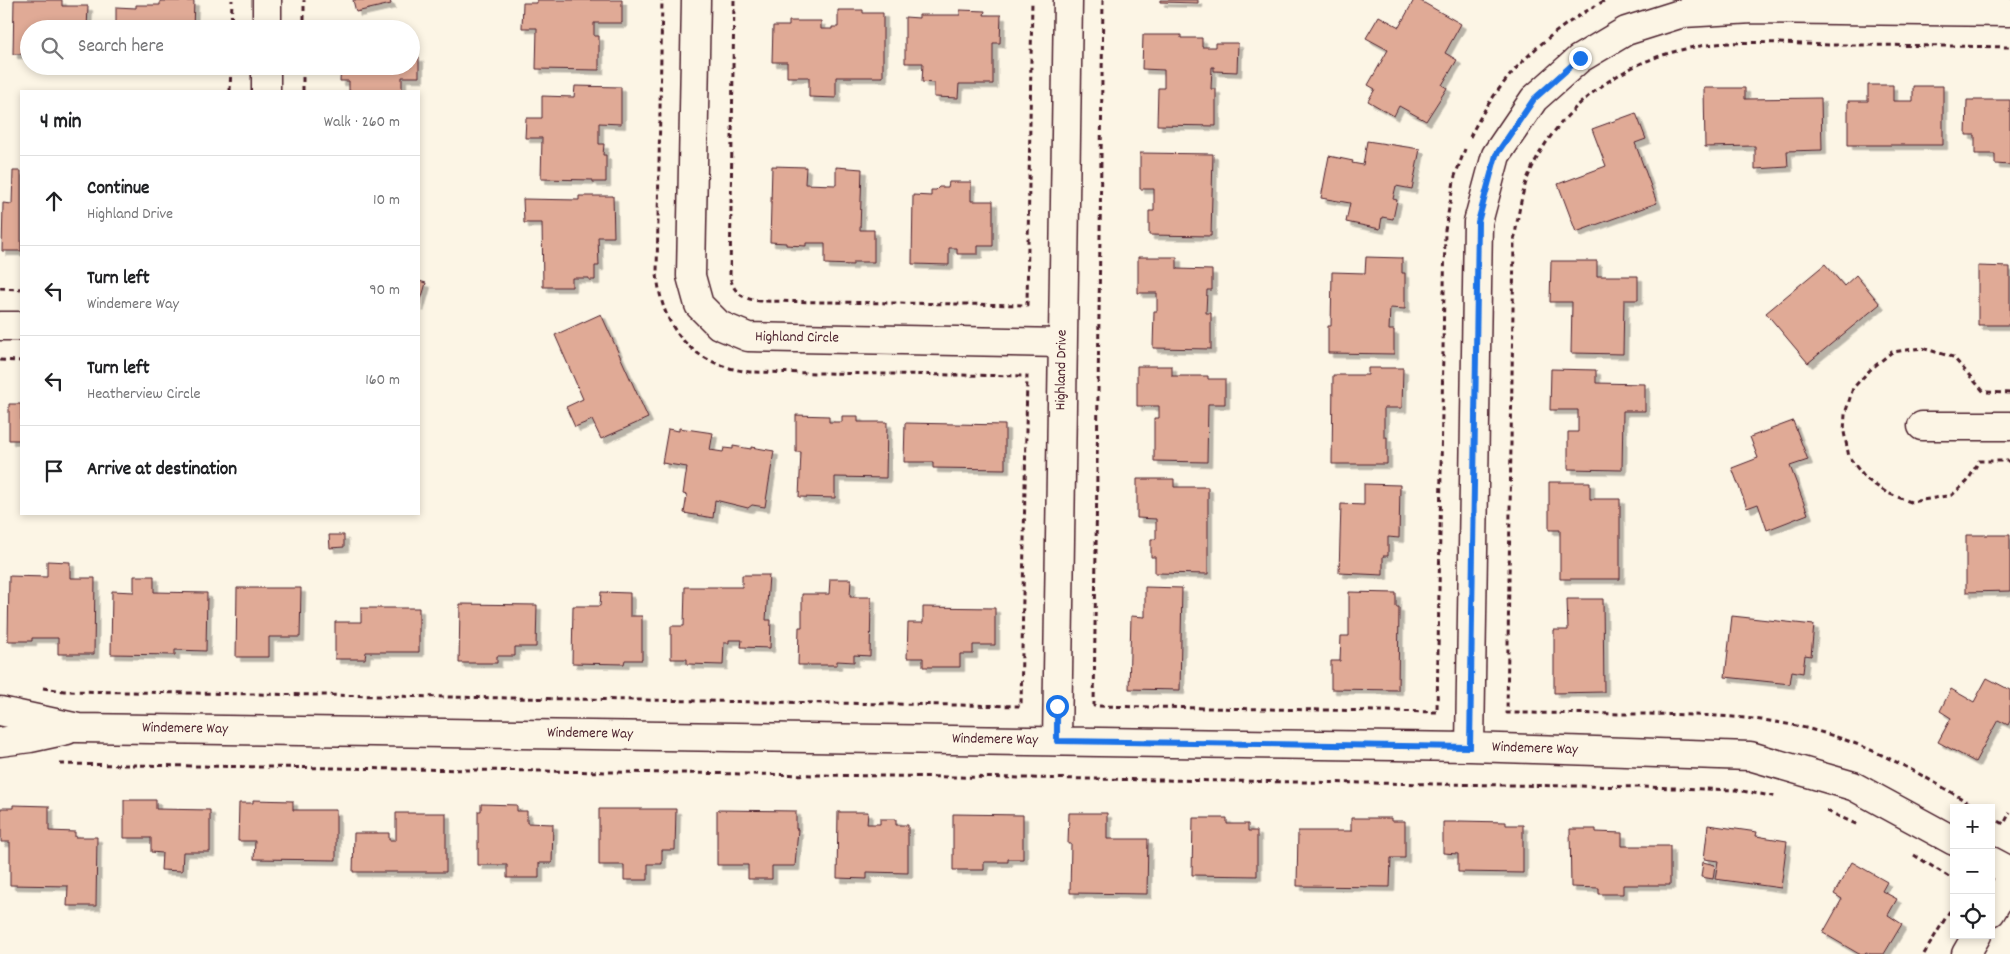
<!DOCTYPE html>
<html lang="en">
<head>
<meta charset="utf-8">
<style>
	body { margin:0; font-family:Dekko,sans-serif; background:#f2f2f2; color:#202124 }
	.controls { position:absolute; right:15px; bottom:15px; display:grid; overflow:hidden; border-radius:0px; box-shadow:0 2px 8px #0003 }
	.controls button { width:45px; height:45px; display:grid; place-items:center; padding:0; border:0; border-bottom:1px solid #e0e0e0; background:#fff; color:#202124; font:25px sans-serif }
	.stop { position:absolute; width:15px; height:15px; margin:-11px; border:4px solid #1a73e8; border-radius:50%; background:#fff }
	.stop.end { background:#1a73e8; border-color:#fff; box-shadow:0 1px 5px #0008 }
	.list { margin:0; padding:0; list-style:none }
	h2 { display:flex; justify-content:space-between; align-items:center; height:65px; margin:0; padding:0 20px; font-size:21px }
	h2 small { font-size:16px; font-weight:400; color:#757577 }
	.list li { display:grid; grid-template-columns:32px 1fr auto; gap:15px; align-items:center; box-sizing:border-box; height:90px; padding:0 20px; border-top:1px solid #e0e0e0 }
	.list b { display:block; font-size:19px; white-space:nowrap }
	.list p { margin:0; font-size:16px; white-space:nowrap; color:#757577 }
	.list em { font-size:16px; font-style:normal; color:#757577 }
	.icon { flex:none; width:28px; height:28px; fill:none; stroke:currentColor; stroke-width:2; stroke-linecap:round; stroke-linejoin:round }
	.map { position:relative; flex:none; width:2010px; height:954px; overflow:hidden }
	.search { position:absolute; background:#fff; box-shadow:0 2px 8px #0003; left:20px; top:20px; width:400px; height:55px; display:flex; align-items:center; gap:12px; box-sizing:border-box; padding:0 18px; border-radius:28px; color:#757577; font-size:19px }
	.panel { position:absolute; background:#fff; box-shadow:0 2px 8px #0003; left:20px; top:90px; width:400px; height:425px; border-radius:0px }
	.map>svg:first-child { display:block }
	.building { fill:#e0aa96; stroke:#4a1f2b; filter:url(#shadow) }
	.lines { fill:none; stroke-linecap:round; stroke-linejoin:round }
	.minor-casing { stroke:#4a1f2b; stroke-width:31 }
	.path { stroke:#4a1f2b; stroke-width:3; stroke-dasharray:5 4; stroke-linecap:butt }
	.minor { stroke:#fcf5e5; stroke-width:28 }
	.route { stroke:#1a73e8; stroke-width:6 }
	.labels { text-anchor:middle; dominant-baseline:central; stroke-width:4; stroke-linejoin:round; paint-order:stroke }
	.street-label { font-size:15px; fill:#4a1f2b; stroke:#fcf5e5 }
</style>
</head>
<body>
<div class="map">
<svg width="2010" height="954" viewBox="0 0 2010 954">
	<defs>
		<filter id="shadow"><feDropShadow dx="4.5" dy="4.5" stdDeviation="0" flood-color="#0004"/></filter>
	</defs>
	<rect width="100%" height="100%" fill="#fcf5e5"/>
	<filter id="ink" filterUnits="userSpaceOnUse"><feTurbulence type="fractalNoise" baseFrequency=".02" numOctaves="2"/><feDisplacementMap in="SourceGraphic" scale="10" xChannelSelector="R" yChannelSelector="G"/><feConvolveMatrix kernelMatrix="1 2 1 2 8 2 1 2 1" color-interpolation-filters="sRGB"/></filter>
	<g filter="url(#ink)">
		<path class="building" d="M 14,0 L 62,0 L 62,6 L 88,6 L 87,29 L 29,29 L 29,54 L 13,54 Z
			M 353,0 L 390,0 L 391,4 L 356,12 Z
			M 537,0 L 622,0 L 622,23 L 594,23 L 594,36 L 599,36 L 599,70 L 536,69 L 537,28 L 522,28 L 523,3 L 537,3 Z
			M 1160,0 L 1198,0 L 1198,3 L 1160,2 Z
			M 1414,0 L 1419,0 L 1461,24 L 1445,53 L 1457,60 L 1442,85 L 1447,88 L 1426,121 L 1399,106 L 1394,116 L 1368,101 L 1375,89 L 1368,85 L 1388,50 L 1366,38 L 1379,16 L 1399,27 Z
			M 160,1 L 194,1 L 193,29 L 116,29 L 116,7 L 136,8 L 136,5 L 160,5 Z
			M 838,10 L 863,10 L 863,13 L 883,13 L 883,77 L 836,77 L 836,98 L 809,97 L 809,77 L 787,77 L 787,62 L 772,62 L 773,26 L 789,26 L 789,21 L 821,21 L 821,29 L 832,29 L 832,27 L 838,27 Z
			M 960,10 L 985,11 L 984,15 L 1001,15 L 1000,43 L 993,43 L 993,84 L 959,84 L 958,98 L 934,97 L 934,83 L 922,82 L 923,63 L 905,63 L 905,17 L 919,18 L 919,15 L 960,15 Z
			M 1143,35 L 1181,35 L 1181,38 L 1202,38 L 1202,47 L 1215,47 L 1215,43 L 1238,43 L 1237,72 L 1214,71 L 1214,67 L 1212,67 L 1211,89 L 1216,89 L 1216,126 L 1157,125 L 1158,88 L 1164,88 L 1164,70 L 1142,69 Z
			M 411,57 L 419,57 L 419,77 L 402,77 L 402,91 L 349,91 L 349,81 L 340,81 L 341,66 L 411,66 Z
			M 1868,85 L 1893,85 L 1893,101 L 1913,101 L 1913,86 L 1943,86 L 1943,145 L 1848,145 L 1848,101 L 1868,101 Z
			M 575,86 L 621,87 L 621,124 L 599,123 L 599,144 L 604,144 L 603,155 L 606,155 L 606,182 L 593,182 L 593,180 L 541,179 L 542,138 L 525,138 L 526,118 L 542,118 L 542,96 L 574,97 Z
			M 1704,88 L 1745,88 L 1745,99 L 1821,98 L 1822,150 L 1787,151 L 1788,167 L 1755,169 L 1755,146 L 1705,147 Z
			M 1967,100 L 2010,100 L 2010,165 L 1995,164 L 1995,154 L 1975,154 L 1975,135 L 1966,135 Z
			M 1636,113 L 1646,139 L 1635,143 L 1657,203 L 1576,232 L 1558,184 L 1606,166 L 1592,129 Z
			M 1367,141 L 1420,149 L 1412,189 L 1396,186 L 1393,199 L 1397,200 L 1393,219 L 1382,217 L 1380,229 L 1346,222 L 1350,203 L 1321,198 L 1329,156 L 1353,161 L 1352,163 L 1363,165 Z
			M 1140,153 L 1213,154 L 1211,236 L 1149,235 L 1149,211 L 1154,211 L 1154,189 L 1140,189 Z
			M 772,166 L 806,167 L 805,184 L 836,185 L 836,167 L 862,169 L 860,230 L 874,230 L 874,262 L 853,262 L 853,265 L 825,264 L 825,243 L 806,243 L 806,246 L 786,245 L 786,243 L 770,242 Z
			M 13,171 L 21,171 L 21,251 L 2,251 L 3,203 L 12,204 Z
			M 949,182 L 971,182 L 971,201 L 993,201 L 993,246 L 978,246 L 978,254 L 957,254 L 957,248 L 949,248 L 949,265 L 912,264 L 913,195 L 931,196 L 931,190 L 936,190 L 939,187 L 948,187 Z
			M 579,196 L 613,196 L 614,237 L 598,237 L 599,266 L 595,266 L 595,280 L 589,280 L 589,278 L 572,278 L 572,287 L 543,287 L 542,223 L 524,223 L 523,199 L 579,200 Z
			M 1138,257 L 1177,257 L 1177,269 L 1212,270 L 1212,290 L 1207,290 L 1206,313 L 1211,313 L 1211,349 L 1153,348 L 1154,311 L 1157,311 L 1157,293 L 1138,293 Z
			M 1366,257 L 1402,258 L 1402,273 L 1405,273 L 1405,309 L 1390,308 L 1389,330 L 1394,330 L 1394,354 L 1328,353 L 1328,326 L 1331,326 L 1332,272 L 1365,273 Z
			M 1551,261 L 1597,261 L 1597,276 L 1638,276 L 1638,300 L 1624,300 L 1623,354 L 1571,353 L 1572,302 L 1550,302 Z
			M 1825,264 L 1844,286 L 1856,275 L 1880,304 L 1808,363 L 1766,313 Z
			M 1978,266 L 2010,267 L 2010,325 L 1978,325 Z
			M 419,281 L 426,283 L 419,307 Z
			M 601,314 L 648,418 L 601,439 L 592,420 L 575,427 L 566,407 L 583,399 L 555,335 Z
			M 1137,366 L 1172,366 L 1172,376 L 1208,376 L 1208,379 L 1225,379 L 1225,404 L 1208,404 L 1207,462 L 1154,461 L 1154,418 L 1159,418 L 1159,406 L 1137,406 Z
			M 1368,368 L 1403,368 L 1402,408 L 1384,408 L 1384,437 L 1387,437 L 1387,464 L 1332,464 L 1333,375 L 1368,375 Z
			M 1551,369 L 1596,370 L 1596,383 L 1645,384 L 1645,411 L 1623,411 L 1622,470 L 1568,469 L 1568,432 L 1578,432 L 1578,410 L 1550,410 Z
			M 9,404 L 21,404 L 21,440 L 9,440 Z
			M 796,415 L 829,416 L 829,422 L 842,422 L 842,416 L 858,416 L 858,422 L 887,422 L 886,478 L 835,477 L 835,498 L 799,497 L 801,452 L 796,452 Z
			M 1793,421 L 1808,460 L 1790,466 L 1808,514 L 1767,530 L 1758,504 L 1747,508 L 1732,468 L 1758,458 L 1750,437 Z
			M 905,423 L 1005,425 L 1005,469 L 933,468 L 933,462 L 904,462 Z
			M 679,428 L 713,433 L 710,450 L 723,452 L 724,448 L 733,449 L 733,446 L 751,449 L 751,447 L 774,451 L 765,507 L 752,505 L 748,508 L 715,500 L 713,518 L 684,513 L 687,495 L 683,494 L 687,467 L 662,463 L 668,429 L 679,431 Z
			M 1137,479 L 1174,479 L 1174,487 L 1208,487 L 1208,574 L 1155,573 L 1155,557 L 1151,557 L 1151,539 L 1156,539 L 1156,519 L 1137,518 Z
			M 1549,482 L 1590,482 L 1590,499 L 1620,499 L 1620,579 L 1560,579 L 1560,530 L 1549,530 Z
			M 1364,484 L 1400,485 L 1399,538 L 1388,537 L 1388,556 L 1383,556 L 1383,575 L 1339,573 L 1341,504 L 1364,505 Z
			M 329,535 L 344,535 L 344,547 L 330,548 Z
			M 1966,535 L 2010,535 L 2010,591 L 1966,592 Z
			M 47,561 L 70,562 L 70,578 L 95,578 L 94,654 L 58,654 L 58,638 L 32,638 L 32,641 L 8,641 L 9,576 L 47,577 Z
			M 742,575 L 769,575 L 766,620 L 771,620 L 770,648 L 741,647 L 742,640 L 729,640 L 729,643 L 724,643 L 723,665 L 687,664 L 687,659 L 671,659 L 671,626 L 684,626 L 685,587 L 742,587 Z
			M 134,576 L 154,576 L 154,592 L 207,593 L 206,651 L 175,650 L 175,655 L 111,654 L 112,591 L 134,592 Z
			M 830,579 L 851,579 L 850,597 L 871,597 L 870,656 L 854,655 L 854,662 L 837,661 L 837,665 L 798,665 L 799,627 L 802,627 L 802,594 L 829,594 Z
			M 1145,587 L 1182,588 L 1180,690 L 1129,689 L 1131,616 L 1145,617 Z
			M 237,588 L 301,588 L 300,637 L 269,637 L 269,657 L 236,657 Z
			M 601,592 L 630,593 L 630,616 L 642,616 L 642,660 L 625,660 L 624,664 L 572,663 L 573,606 L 600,606 Z
			M 1349,592 L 1396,593 L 1396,607 L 1399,607 L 1398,690 L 1331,689 L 1331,661 L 1340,661 L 1341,636 L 1349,636 Z
			M 1567,599 L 1603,599 L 1604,692 L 1554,693 L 1554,630 L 1568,630 Z
			M 460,604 L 537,605 L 536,647 L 515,647 L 515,656 L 497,656 L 497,663 L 459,663 Z
			M 923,607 L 995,608 L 995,645 L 973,645 L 973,654 L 960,654 L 960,667 L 923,667 L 923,658 L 907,658 L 908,623 L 923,623 Z
			M 361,608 L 419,608 L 419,652 L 366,652 L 365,659 L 335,659 L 335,622 L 361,622 Z
			M 1732,616 L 1814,625 L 1811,656 L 1805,655 L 1803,673 L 1792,671 L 1790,684 L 1725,677 Z
			M 1987,678 L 2010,690 L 2010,721 L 2008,725 L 1998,720 L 1975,762 L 1938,742 L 1951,718 L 1940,711 L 1951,689 L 1974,702 Z
			M 124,800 L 156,800 L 156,809 L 210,810 L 210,852 L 183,852 L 182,871 L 161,870 L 162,853 L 151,852 L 151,838 L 124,838 Z
			M 253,800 L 293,801 L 293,810 L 336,810 L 336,860 L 254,859 L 255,841 L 238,841 L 239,803 L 253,803 Z
			M 481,804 L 517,805 L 517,811 L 527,811 L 527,823 L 553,824 L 552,863 L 539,863 L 539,878 L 507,878 L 507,865 L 478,865 L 478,811 L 481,811 Z
			M 13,805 L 49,806 L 49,831 L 75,832 L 75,837 L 97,837 L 96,906 L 67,906 L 68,886 L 10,885 L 10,842 L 1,842 L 1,808 L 13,808 Z
			M 599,809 L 676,809 L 675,850 L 662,850 L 662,864 L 648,864 L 648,880 L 624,880 L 624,865 L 599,865 Z
			M 717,810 L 796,811 L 796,829 L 798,829 L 795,866 L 772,866 L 772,879 L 748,879 L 748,865 L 717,865 Z
			M 838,812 L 868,812 L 867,824 L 880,824 L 880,819 L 896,819 L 896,825 L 908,825 L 908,873 L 867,872 L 867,879 L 837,878 Z
			M 396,813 L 446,813 L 446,872 L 353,872 L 354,833 L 389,833 L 389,840 L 396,840 Z
			M 1069,813 L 1107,813 L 1107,839 L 1148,839 L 1147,894 L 1070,893 L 1071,844 L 1068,844 Z
			M 953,814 L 1023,815 L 1023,859 L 1008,859 L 1008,862 L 984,862 L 984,870 L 953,870 Z
			M 1193,818 L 1227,818 L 1227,824 L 1248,824 L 1248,831 L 1257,831 L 1257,876 L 1192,875 Z
			M 1351,818 L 1391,818 L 1391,821 L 1405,821 L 1405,858 L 1391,858 L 1390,887 L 1297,886 L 1298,831 L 1351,831 Z
			M 1459,821 L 1506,822 L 1506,825 L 1523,825 L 1523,873 L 1458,872 L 1458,854 L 1443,853 L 1443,822 L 1459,822 Z
			M 1708,825 L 1757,832 L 1756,836 L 1787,841 L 1781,888 L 1715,879 L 1718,861 L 1704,859 Z
			M 1570,829 L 1596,829 L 1596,832 L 1622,833 L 1622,846 L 1670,846 L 1670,885 L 1623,885 L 1623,894 L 1599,894 L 1599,888 L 1571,887 Z
			M 1703,862 L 1715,865 L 1713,879 L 1701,877 Z
			M 1852,862 L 1887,882 L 1882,891 L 1897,899 L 1888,915 L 1902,924 L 1884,954 L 1870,954 L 1866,952 L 1864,954 L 1859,954 L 1823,933 L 1842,899 L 1834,894 Z"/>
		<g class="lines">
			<g class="minor-casing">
				<path id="minor" d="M 696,0 L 691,276 L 699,305 L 719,325 L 748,337 L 1062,343
					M 267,29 L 267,0
					M 266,91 L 266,66
					M 0,326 L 21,326
					M 1922,426 L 2010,426
					M 0,711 L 78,728 L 1470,747 L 1750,756 L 1853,786 L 1954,841
					M 1057,741 L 1068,0
					M 0,742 L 30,738 L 67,730
					M 1470,747 L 1478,222 L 1496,155 L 1534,99 L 1579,59 L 1626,31 L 1683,13 L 1753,9 L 2010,12
					M 1991,861 L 2010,871
					M 1991,912 L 2010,880
					M 1966,954 L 1977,935"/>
			</g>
			<path class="path" d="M 734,0 L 730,276 C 733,293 743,299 760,301 L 1027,305 L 1032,0
				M 1103,0 L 1094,706 L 1437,712 L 1445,230 L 1455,176 L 1465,149
				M 231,29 L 232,0
				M 304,29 L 304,0
				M 230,91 L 231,66
				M 303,91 L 303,66
				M 1470,137 C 1499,76 1547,31 1606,0
				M 0,288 L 21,289
				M 0,360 L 21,361
				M 2010,393 L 1984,392 L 1953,357 L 1922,348 L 1892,352 L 1870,370 L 1853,388 L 1845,414 L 1844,432 L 1849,457 L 1865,478 L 1887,493 L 1911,502 L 1952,495 L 1967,482 L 1979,461 L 2010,461
				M 43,688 L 64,691 L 1021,706 L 1027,376 L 750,372 C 693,365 661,329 657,273 L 662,0
				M 60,764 L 1643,787 L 1736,790 L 1778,797
				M 1977,808 C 1925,776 1872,745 1813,730 C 1758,715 1700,715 1644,714 C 1598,714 1553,713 1507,713 L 1514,242 C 1517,222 1520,202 1526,182 C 1551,115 1615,64 1685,49 C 1732,38 1784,44 1832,45 C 1891,45 1951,46 2010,47
				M 1827,811 L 1858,825
				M 1991,817 L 2004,824 L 2010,812
				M 1914,855 L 1954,880
				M 1924,954 L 1954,904"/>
			<use href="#minor" class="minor"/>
		</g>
	</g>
	<g class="lines" filter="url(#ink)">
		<path class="route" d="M 1057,706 L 1057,741 L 1470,747 L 1478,222 L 1496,155 L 1534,99 L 1580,58"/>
	</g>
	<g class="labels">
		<g class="street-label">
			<text transform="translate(797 338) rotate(1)">Highland Circle</text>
			<text transform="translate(1062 370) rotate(-89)">Highland Drive</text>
			<text transform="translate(185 729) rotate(1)">Windemere Way</text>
			<text transform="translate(590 734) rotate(1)">Windemere Way</text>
			<text transform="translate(995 740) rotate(1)">Windemere Way</text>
			<text transform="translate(1535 749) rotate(2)">Windemere Way</text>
		</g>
	</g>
</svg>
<div class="controls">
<button>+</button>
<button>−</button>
<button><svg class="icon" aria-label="locate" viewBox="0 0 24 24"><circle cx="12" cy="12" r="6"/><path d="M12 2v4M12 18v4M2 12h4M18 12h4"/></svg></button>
</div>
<div class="stop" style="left:1057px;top:706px"></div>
<div class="stop end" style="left:1580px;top:58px"></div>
<div class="search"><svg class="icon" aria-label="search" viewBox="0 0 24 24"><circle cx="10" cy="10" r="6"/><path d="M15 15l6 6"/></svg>Search here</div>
<section class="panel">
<h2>4 min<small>Walk · 260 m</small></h2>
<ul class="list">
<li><svg class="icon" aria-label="ahead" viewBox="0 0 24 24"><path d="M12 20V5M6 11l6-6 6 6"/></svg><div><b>Continue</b><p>Highland Drive</p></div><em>10 m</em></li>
<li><svg class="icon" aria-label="left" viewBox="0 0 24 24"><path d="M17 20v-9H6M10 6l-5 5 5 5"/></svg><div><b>Turn left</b><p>Windemere Way</p></div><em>90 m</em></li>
<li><svg class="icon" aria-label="left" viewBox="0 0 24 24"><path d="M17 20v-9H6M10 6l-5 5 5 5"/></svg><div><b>Turn left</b><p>Heatherview Circle</p></div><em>160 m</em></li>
<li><svg class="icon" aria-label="arrive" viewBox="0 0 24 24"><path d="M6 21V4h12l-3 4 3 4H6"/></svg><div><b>Arrive at destination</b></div></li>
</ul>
</section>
</div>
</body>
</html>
